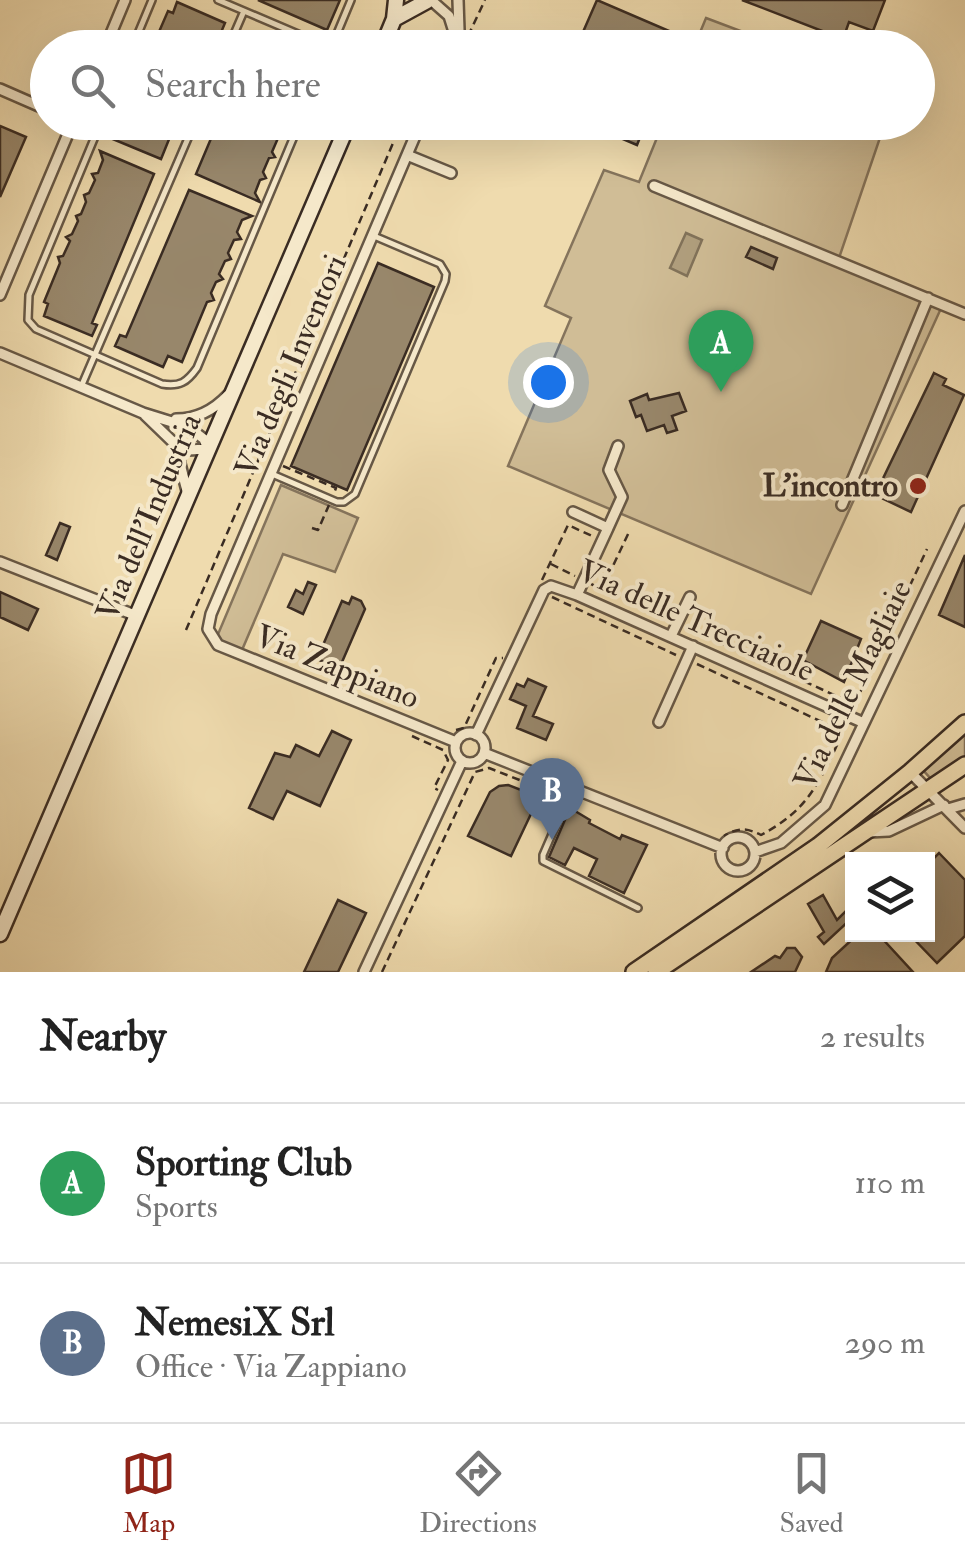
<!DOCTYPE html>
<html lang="en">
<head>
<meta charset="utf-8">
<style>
	body { margin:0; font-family:"IM FELL Double Pica",serif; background:#f6f6f6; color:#222 }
	.controls { position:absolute; right:30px; bottom:30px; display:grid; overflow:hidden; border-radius:0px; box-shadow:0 10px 40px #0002 }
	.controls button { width:90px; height:90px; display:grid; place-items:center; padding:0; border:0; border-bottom:2px solid #e0e0e0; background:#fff; color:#222; font:50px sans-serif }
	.you { position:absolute; left:548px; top:382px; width:35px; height:35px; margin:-25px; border:8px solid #fff; border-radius:50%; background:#1a73e8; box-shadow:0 0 0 15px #1a73e833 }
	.badge { display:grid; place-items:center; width:65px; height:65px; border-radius:50%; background:#8f2418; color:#fff; font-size:32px; font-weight:700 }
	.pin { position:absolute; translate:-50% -82px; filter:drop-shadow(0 2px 5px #0008) }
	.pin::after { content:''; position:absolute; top:52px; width:35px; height:30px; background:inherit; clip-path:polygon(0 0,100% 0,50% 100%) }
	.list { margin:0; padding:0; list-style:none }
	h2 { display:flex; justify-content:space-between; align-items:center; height:130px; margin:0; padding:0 40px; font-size:42px }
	h2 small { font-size:32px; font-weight:400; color:#767676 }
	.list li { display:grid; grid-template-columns:65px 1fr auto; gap:30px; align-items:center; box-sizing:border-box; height:160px; padding:0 40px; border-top:2px solid #e0e0e0 }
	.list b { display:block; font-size:38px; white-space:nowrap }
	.list p { margin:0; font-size:32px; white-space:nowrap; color:#767676 }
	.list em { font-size:32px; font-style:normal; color:#767676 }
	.icon { flex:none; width:55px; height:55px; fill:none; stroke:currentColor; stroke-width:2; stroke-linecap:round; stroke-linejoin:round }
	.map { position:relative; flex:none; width:965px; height:972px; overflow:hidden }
	.search { position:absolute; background:#fff; box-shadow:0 10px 40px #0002; left:30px; right:30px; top:30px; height:110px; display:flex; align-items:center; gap:25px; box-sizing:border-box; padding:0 35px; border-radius:55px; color:#767676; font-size:38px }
	.sheet { height:450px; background:#fff }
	nav { display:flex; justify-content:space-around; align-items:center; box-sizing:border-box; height:140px; border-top:2px solid #e0e0e0; background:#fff; font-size:28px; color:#767676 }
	nav a { display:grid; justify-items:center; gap:5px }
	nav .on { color:#8f2418 }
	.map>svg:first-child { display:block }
	.green { fill:#d0bd96; stroke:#85745c; stroke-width:2.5 }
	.water { fill:#b1a07f; stroke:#81725a; stroke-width:2.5 }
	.building { fill:#98876b; stroke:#3a2c23; stroke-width:2.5 }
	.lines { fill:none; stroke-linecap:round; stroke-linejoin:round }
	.lane-casing { stroke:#675846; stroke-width:10 }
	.street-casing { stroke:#675846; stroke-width:14 }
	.secondary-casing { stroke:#3a2c23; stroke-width:19 }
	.primary-casing { stroke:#3a2c23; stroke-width:20 }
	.path { stroke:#3a2c23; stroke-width:2.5; stroke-dasharray:8 5; stroke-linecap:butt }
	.lane { stroke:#f5e8ca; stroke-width:5 }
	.street { stroke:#f5e8ca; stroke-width:9 }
	.secondary { stroke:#f5e8ca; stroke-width:14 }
	.primary { stroke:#efdbae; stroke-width:15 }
	.poi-dot { fill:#8f2418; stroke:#f5e8ca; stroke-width:4 }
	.labels { text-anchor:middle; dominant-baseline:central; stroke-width:8; stroke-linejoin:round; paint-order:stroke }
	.street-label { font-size:32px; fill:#3a2c23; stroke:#f5e8ca }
	.poi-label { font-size:32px; font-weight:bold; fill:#3a2c23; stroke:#f5e8ca; text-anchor:end }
</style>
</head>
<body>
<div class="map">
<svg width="965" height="972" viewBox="0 0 965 972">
	<rect width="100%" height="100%" fill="#efdbae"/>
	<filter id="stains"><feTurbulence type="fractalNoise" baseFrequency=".002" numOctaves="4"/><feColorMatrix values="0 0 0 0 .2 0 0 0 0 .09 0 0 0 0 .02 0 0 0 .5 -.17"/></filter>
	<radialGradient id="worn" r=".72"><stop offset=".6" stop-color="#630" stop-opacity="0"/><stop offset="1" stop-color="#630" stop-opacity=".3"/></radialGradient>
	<path class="green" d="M 706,18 L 783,47 L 694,47 Z
		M 663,123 L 885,123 L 839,258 L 943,304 L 811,594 L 508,466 L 571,318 L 545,306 L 604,170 L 639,182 Z
		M 281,485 L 358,518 L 335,572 L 283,554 L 242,650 L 216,639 Z
		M 965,732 L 965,758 L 932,780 L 923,770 Z"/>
	<path class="water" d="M 686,233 L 702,240 L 687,276 L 670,268 Z"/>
	<path class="building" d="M 258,0 L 340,0 L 327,30 Z
		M 597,0 L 683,37 L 679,48 L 576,48 Z
		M 742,0 L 885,0 L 873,31 L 849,22 L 843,39 Z
		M 177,2 L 225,23 L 217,42 L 212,39 L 209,48 L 152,48 L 168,11 L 173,13 Z
		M 119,122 L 176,122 L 161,159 L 103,135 L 115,132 Z
		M 218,122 L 284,122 L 280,132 L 283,137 L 278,138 L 272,152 L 275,157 L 269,158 L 263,172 L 266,178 L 260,180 L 255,193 L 260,202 L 196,174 Z
		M 583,122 L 646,122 L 637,145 Z
		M 0,126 L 26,137 L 0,197 Z
		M 100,151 L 154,174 L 92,323 L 97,325 L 92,336 L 44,316 L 48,304 L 44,302 L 60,263 L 58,257 L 63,256 L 70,241 L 66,237 L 72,234 L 78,221 L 76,216 L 81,214 L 86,202 L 84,195 L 89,193 L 95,180 L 92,174 L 98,173 L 103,160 Z
		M 189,190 L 252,216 L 242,220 L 237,232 L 241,239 L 234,240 L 228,253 L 231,259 L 225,261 L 219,274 L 223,279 L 216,282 L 211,293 L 214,300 L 207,302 L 182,362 L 168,356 L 163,367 L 115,346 L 120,335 L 126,337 Z
		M 751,247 L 777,258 L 773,269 L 746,257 Z
		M 378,263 L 434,287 L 347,490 L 291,466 Z
		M 934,373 L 946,379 L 943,385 L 964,395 L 911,512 L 875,495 Z
		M 679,393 L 686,411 L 672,416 L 677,430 L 667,433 L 664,425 L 647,431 L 641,415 L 636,417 L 630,401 L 647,394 L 649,400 Z
		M 60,523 L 70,527 L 57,560 L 46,555 Z
		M 965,555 L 965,627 L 939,615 Z
		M 308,582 L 316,585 L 303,614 L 288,607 L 296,590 L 303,594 Z
		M 0,592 L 38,609 L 28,630 L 0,617 Z
		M 352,597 L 361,601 L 365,609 L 339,669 L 331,672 L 321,668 L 324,662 L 317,659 L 342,601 L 349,604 Z
		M 821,621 L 861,639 L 844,682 L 803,660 Z
		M 528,679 L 546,687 L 533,716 L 553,724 L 546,740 L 517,728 L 526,706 L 510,699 L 517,684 L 524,687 Z
		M 332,731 L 351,740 L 320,806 L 287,791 L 273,819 L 249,808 L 275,753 L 290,757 L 296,745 L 319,756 Z
		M 508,785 L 539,797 L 511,856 L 468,836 L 490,792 L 499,786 Z
		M 570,808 L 590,820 L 589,823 L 620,839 L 622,835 L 647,845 L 624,893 L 589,876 L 597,859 L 574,848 L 565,865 L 549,857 Z
		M 939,853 L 965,880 L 965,936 L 937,963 L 909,934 L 928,934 L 928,864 Z
		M 823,895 L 837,920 L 852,905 L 852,918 L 824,944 L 818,937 L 824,932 L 808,904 Z
		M 338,900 L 366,913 L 338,972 L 304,972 Z
		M 858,934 L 878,934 L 913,972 L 826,972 L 832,958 Z
		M 787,948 L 795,948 L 802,957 L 795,972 L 751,972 L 775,956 L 780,958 Z"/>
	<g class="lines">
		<g class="lane-casing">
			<path id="lane" d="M 218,0 L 331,48 L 351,0
				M 132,48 L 152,0
				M 228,48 L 244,11
				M 101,122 L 29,295 L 28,320 L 36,329 L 162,384 C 180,387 187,382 197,368 L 300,122
				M 81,387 L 195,122
				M 272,474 L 337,502 L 344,502 L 355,494 L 445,281 L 446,274 L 440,264 L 374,236
				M 572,788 L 543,855 L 543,861 L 638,908"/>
		</g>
		<g class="street-casing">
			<path id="street" d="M 432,1 L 449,16 L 454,32
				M 105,48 L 125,0
				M 453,48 L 459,30 L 458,0
				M 0,89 L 48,110
				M 421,122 L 211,614 L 208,629 L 218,645 L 456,742
				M 407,155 L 451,173
				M 654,186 L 965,314
				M 0,295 L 73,122
				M 0,353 L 143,413 L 188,427 L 204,439 L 208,449 L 188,450 L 175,444
				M 145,415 L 175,444 L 187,491
				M 176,419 C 197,419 213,411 228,395
				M 842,505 L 928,298
				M 573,512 L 608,528 L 577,595
				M 608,528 L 622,497 L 609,470 L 618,446
				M 0,562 L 137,616
				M 671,636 L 690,597
				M 659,722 L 693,646
				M455 748a15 15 0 1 1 30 0a15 15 0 1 1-30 0Z
				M 476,735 L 544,590 L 551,586 L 577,595 L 864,723
				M 484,753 L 723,848
				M 910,772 L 965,828
				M 948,809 L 965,804
				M 869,832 L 889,831 L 944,805
				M721 854a17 17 0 1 1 34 0a17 17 0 1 1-34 0Z
				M 755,852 L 781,843 L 825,805 L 965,511
				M 364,972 L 462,761"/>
		</g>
		<g class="secondary-casing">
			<path id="secondary" d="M 394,19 L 427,1
				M 382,48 L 394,19 L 396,0
				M 0,934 L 349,122"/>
		</g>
		<g class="primary-casing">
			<path id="primary" d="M 634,972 L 818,846 L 910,772 L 965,723
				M 656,972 L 965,765"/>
		</g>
		<path class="path" d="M 468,36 L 485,0
			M 434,48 L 440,38 L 447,36
			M 283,466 L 336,488 L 334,493
			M 312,528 L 318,530 L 329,505
			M 551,564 L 575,576
			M 542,580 L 568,525 L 592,536
			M 591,584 L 602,589 L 629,532
			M 552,597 L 676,655
			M 686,627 L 845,700 L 857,699 L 927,549
			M 186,630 L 402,122
			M 697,664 L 833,727 L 837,733 L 838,743 C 817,787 806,811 761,835 C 747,828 738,827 724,836
			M 456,730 L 464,728 L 496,658 L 503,658
			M 412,736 L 443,750 L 448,760 L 434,788 L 438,790
			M 382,972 L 475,772 L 489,768 L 558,795"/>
		<use href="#lane" class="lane"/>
		<use href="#street" class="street"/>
		<use href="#secondary" class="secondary"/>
		<use href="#primary" class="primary"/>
	</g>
	<circle class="poi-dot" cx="918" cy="486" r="10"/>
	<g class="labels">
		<g class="street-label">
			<text transform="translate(291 366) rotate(-67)">Via degli Inventori</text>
			<text transform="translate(149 517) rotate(-67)">Via dell'Industria</text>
			<text transform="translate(696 621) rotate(24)">Via delle Trecciaiole</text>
			<text transform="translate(337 667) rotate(22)">Via Zappiano</text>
			<text transform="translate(853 685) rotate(-64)">Via delle Magliaie</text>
		</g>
		<g class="poi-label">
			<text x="898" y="486">L'incontro</text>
		</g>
	</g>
	<rect width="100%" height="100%" filter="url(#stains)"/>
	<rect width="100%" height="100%" fill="url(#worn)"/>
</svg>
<div class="controls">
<button><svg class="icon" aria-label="layers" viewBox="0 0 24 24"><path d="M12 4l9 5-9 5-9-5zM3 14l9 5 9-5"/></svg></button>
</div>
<div class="you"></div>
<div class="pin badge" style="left:721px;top:392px;background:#2e9e5b">A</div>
<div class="pin badge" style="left:552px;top:840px;background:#5c6f8a">B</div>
<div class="search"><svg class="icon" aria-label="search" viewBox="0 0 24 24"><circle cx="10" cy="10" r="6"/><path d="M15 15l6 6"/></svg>Search here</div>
</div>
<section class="sheet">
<h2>Nearby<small>2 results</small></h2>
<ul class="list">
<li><span class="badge" style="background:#2e9e5b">A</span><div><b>Sporting Club</b><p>Sports</p></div><em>110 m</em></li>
<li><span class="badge" style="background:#5c6f8a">B</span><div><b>NemesiX Srl</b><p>Office · Via Zappiano</p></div><em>290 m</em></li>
</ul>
</section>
<nav>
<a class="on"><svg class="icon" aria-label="map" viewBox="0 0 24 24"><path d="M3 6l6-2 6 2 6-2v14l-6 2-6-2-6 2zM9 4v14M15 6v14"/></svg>Map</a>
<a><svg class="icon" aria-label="directions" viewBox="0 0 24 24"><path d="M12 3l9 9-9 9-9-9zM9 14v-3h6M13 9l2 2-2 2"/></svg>Directions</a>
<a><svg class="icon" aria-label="saved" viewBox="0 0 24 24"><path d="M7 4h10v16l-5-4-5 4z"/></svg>Saved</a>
</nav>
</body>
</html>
